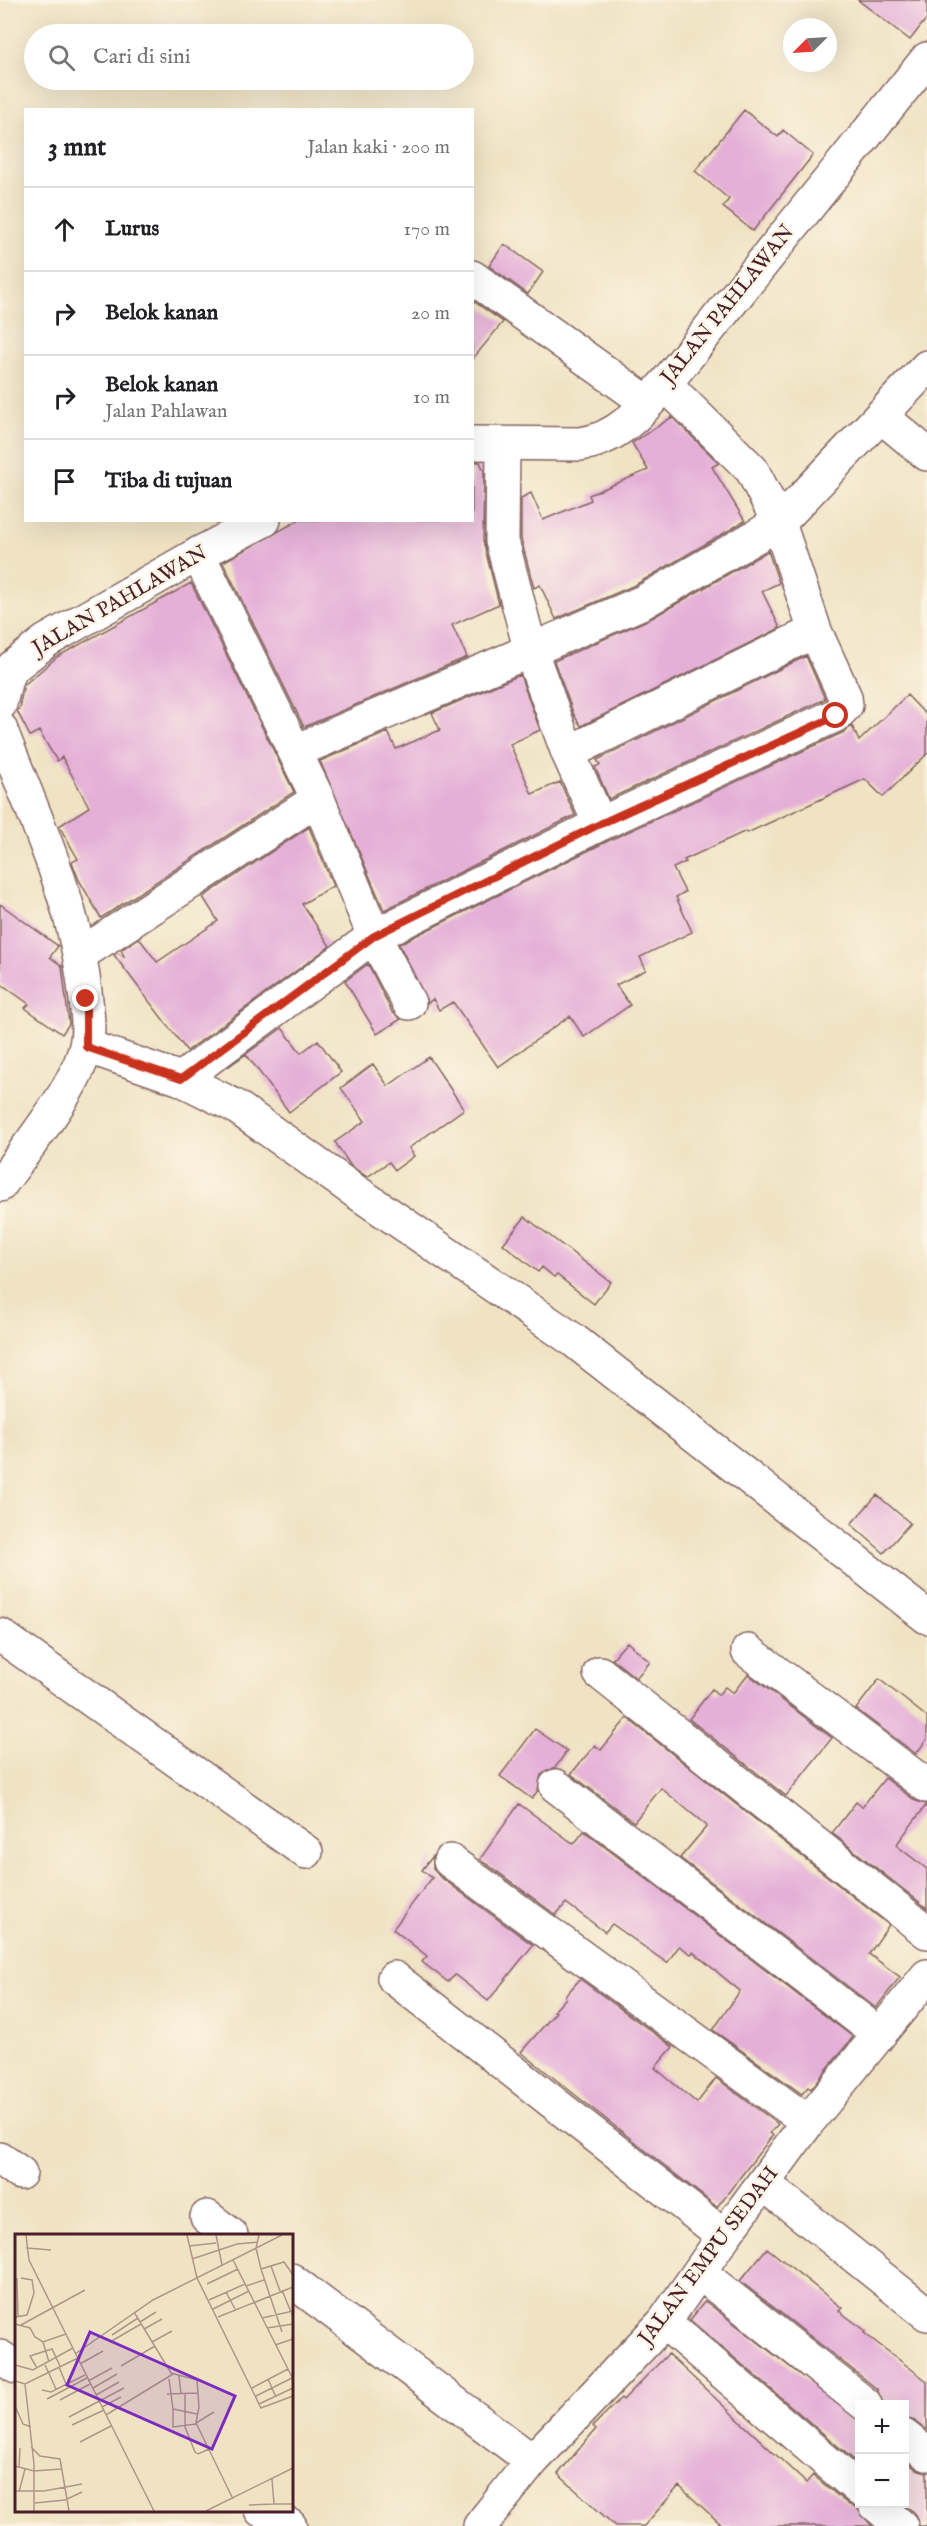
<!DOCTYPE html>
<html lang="id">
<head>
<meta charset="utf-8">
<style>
	body { margin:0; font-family:"IM FELL English",serif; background:#f6f6f6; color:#202124 }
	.controls { position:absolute; right:18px; bottom:18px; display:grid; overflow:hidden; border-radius:0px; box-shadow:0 6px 24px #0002 }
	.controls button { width:54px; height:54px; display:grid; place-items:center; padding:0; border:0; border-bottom:2px solid #e0e0e0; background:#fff; color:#202124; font:30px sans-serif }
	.compass { position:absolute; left:783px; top:18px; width:54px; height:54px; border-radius:50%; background:#fff; box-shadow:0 6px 24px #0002; rotate:246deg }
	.stop { position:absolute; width:18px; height:18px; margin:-14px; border:4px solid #c8321e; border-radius:50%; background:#fff }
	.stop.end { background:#c8321e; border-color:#fff; box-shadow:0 2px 6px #0008 }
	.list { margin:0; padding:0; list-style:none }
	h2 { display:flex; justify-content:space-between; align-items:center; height:78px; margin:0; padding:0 24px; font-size:26px }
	h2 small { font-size:20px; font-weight:400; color:#757577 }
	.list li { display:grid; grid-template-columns:39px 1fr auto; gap:18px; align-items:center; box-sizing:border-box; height:84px; padding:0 24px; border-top:2px solid #e0e0e0 }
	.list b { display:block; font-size:22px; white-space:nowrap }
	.list p { margin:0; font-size:20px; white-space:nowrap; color:#757577 }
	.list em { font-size:20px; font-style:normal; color:#757577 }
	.icon { flex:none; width:33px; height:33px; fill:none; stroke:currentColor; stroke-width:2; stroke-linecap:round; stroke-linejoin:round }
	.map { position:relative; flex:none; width:927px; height:2526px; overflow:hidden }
	.search { position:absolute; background:#fff; box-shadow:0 6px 24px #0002; left:24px; top:24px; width:450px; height:66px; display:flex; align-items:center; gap:15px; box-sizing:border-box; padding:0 21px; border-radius:33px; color:#757577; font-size:22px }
	.panel { position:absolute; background:#fff; box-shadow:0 6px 24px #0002; left:24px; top:108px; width:450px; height:414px; border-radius:0px }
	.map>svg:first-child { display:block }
	.building { fill:#e5b0d8 }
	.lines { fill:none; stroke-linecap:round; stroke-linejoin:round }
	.minor-casing { stroke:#846461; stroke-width:36 }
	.minor { stroke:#fff; stroke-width:33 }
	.route { stroke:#c8321e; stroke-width:8 }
	.labels { text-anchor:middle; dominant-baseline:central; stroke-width:5; stroke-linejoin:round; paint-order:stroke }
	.street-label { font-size:21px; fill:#4a1f2b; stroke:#fcf5e5 }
	.inset-road { fill:none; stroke:#ae9587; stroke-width:1.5 }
	.view { fill:#7b2cbf; fill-opacity:0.15; stroke:#7b2cbf; stroke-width:3 }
	.inset-edge { fill:none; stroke:#4a1f2b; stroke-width:3 }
</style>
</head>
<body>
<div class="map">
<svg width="927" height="2526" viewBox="0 0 927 2526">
	<rect width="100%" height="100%" fill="#fcf5e5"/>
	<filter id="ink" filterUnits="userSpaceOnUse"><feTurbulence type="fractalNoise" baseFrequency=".0167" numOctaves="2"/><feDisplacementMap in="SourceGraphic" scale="12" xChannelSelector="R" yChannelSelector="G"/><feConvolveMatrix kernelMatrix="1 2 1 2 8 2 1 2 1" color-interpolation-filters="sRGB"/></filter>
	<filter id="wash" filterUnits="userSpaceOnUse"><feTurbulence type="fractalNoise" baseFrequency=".008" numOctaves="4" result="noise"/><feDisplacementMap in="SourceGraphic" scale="24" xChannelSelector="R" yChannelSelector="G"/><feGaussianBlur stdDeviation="1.35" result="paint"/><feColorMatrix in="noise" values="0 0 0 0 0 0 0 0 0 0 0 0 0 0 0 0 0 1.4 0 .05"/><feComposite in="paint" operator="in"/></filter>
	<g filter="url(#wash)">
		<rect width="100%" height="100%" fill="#f0e3c4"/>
		<g id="blocks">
			<path class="building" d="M 858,0 L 927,0 L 927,18 L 910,40 Z
				M 744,110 L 778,137 L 783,130 L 813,155 L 753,231 L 723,207 L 729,199 L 695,171 Z
				M 504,244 L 543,272 L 528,294 L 489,266 Z
				M 472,300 L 503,322 L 472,360 Z
				M 672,417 L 719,463 L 712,467 L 745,521 L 635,585 L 556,619 L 540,585 L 534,588 L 521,539 L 521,498 L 531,493 L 543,520 L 591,500 L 589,495 L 648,470 L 632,443 Z
				M 472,462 L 480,462 L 484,471 L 483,541 L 499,604 L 452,625 L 467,657 L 304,727 L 223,562 L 299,520 L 472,520 Z
				M 768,551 L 779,583 L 762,591 L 780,628 L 581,726 L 574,715 L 554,661 L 652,618 Z
				M 191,583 L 294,792 L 101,918 L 79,880 L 72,862 L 78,859 L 59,826 L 89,807 L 62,757 L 57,761 L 39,731 L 30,736 L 17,711 L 21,706 L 20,703 L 24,685 L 57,657 Z
				M 806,656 L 825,699 L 609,799 L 595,767 L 600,765 L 597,760 Z
				M 520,675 L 540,730 L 510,744 L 532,794 L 560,782 L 575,815 L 384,910 L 320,761 L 388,732 L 396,749 L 440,730 L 432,713 Z
				M 907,695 L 927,716 L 927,754 L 883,797 L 865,779 L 747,833 L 746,831 L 684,860 L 686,862 L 673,868 L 685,892 L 676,897 L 692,932 L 640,957 L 646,970 L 616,985 L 630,1005 L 584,1037 L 570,1016 L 498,1067 L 453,1002 L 439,1010 L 433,999 L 428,1003 L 399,944 L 608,841 L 844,732 L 852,726 L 859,741 Z
				M 309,827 L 333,886 L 302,904 L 330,946 L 187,1051 L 114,955 L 118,953 L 125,958 L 121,950 L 139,938 L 157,962 L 218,921 L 203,897 Z
				M 0,904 L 58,946 L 50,957 L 62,966 L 69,1024 L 62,1034 L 25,1008 L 29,1004 L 0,983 Z
				M 368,964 L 392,1012 L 401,1019 L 377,1034 L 345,981 Z
				M 282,1028 L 301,1053 L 318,1040 L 341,1072 L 289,1112 L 246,1054 L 228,1067 Z
				M 429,1057 L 464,1109 L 409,1148 L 414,1156 L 395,1170 L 389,1162 L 367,1177 L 350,1165 L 335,1142 L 365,1121 L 341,1088 L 373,1064 L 388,1086 Z
				M 525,1217 L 611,1282 L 594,1304 L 557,1275 L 554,1277 L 542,1267 L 538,1272 L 503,1244 Z
				M 877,1495 L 910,1523 L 884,1553 L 851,1524 Z
				M 627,1642 L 650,1662 L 636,1678 L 612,1659 Z
				M 748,1674 L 832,1738 L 786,1796 L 689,1719 L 712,1689 L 718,1695 L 725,1687 L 733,1693 Z
				M 879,1679 L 927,1717 L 927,1739 L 916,1754 L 856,1709 Z
				M 627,1718 L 889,1925 L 869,1954 L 900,1977 L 876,2008 L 680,1858 L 707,1826 L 661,1788 L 634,1822 L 571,1774 L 595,1745 L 601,1750 Z
				M 535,1729 L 567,1751 L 555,1768 L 541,1775 L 538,1790 L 532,1799 L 500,1776 Z
				M 885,1778 L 916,1801 L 927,1804 L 896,1845 L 927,1869 L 927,1908 L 832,1833 L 856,1802 L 862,1807 Z
				M 519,1804 L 574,1844 L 584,1831 L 853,2037 L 811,2089 L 808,2087 L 802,2094 L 713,2030 L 740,1991 L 693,1952 L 691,1954 L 679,1946 L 667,1963 L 612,1924 L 605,1932 L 566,1903 L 556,1915 L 480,1859 Z
				M 433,1856 L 433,1868 L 439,1876 L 533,1945 L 488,2001 L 455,1975 L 448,1982 L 422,1962 L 427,1956 L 393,1929 L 432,1878 L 422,1870 Z
				M 580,1979 L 673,2047 L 655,2068 L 697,2103 L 716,2078 L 778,2124 L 770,2133 L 773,2135 L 717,2207 L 521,2052 L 556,2012 L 554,2011 L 566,1998 L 565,1996 Z
				M 767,2248 L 842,2308 L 839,2311 L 866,2331 L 864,2333 L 927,2381 L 927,2430 L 915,2421 L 904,2418 L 904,2404 L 883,2404 L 877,2389 L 740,2281 Z
				M 705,2301 L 860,2421 L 860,2465 L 690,2320 Z
				M 668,2354 L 806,2483 L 813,2475 L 848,2504 L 857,2508 L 872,2526 L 723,2526 L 679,2486 L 644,2526 L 615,2526 L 558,2474 L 596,2429 L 593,2426 L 621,2398 L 623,2400 Z
				M 904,2460 L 916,2469 L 927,2472 L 927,2526 L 919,2526 L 914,2512 L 903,2504 Z"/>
		</g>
	</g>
	<g filter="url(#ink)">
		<use href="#blocks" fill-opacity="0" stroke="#846461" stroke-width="1.5"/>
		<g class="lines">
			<g class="minor-casing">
				<path id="minor" d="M 472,277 L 648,403
					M 881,416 L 927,454
					M 472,443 L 580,444 C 616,440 642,411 665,384 L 927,59
					M 503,445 L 502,541 L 531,652 L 568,753 L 600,824 L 836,715 L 846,705 L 845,697 L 815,631 L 779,523 L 752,470 L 665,384
					M 198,554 L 318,799 L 374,936 L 409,1003
					M 0,704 L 6,678 L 13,667 L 46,641 L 198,554 L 264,520
					M 0,728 C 33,814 75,900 85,992 C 87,1009 90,1029 86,1046 C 76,1089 26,1148 0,1185
					M 296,751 L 643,602 L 779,523 L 927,367
					M 568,753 L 815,631
					M 81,954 L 318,799
					M 86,1046 L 181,1079 L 235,1106 L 352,1189 L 572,1339 L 927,1617
					M 181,1079 L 374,936 L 600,824
					M 0,1635 L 306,1852
					M 748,1651 L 927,1786
					M 600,1673 L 927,1932
					M 556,1786 L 879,2034
					M 450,1861 L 808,2122
					M 394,1978 L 724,2236
					M 0,2159 L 20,2173
					M 764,2184 L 927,2314
					M 207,2217 L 231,2235
					M 700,2273 L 865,2404
					M 291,2280 L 532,2461
					M 664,2322 L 860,2490
					M 0,2357 L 16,2367
					M 904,2436 L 927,2454
					M 875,2504 L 901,2526
					M 261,2510 L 290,2526
					M 480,2526 L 532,2461 L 664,2322 L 724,2236 L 808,2122 L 927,1976"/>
			</g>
			<use href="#minor" class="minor"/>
		</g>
	</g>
	<g class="lines" filter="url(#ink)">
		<path class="route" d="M 86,999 L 86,1047 L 181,1079 L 374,936 L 600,824 L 836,716"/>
	</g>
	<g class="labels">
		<g class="street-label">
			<text transform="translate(728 305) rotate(-51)">JALAN PAHLAWAN</text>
			<text transform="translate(120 601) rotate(-30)">JALAN PAHLAWAN</text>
			<text transform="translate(709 2256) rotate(-53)">JALAN EMPU SEDAH</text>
		</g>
	</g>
	<g transform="translate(15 2234)">
		<rect width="278" height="278" fill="#f0e3c4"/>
		<path class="inset-road" d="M 11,1 L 14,26 L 139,277M 172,1 L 182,44 L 246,174 L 278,162M 201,1 L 207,31M 244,1 L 241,14 L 246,35 L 269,28 L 278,41M 174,12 L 201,9M 11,14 L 36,16M 177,25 L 222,10 L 243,8M 218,26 L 278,145M 256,32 L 265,57M 246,35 L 267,98M 2,44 L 3,83M 192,50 L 223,35M 231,52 L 249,46M 267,56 L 278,83M 211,58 L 220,75M 194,66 L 230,50M 198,75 L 234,57M 119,78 L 156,139 L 182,146 L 184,173 L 181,189 L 218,265M 0,83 L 12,81 L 19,59 L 17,46 L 6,44M 203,83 L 278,53M 247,84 L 278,77M 125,88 L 141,78M 0,90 L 15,94 L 20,103 L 28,108 L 51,100M 6,91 L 70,56M 252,94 L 278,90M 129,95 L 147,85M 97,101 L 123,84M 28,108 L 34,128M 95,108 L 126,90M 137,108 L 157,97M 260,111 L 278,105M 60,120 L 138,66 L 267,1M 65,130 L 88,117M 0,131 L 18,136 L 58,114M 30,131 L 41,155M 106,132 L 140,112M 44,133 L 51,150M 22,134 L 15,122 L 37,115 L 45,132M 164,142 L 166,160M 154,145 L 158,175M 253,145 L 261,163M 0,147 L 10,150 L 63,124M 73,147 L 97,134M 10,150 L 19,230 L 19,277M 78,154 L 102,140M 237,154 L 273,135M 27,156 L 36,158 L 70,141M 152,160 L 183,159M 170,160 L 170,193 L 180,218 L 183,220 L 194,215M 81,161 L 104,148M 241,162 L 277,144M 32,165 L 72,144M 45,166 L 75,150M 244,170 L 278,154M 0,172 L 8,190 L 16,193M 87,173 L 106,163M 91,181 L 158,140M 54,183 L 109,154M 181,189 L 199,178M 181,190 L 158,193 L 158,175 L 182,180M 57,191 L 89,176M 65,208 L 96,192M 16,213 L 25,222 L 45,225 L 54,277M 0,232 L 19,237 L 46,235M 4,233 L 5,214M 257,245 L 259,270 L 278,270M 0,257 L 29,257 L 67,250M 4,258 L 10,235M 20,269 L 50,266 L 67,258M 234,271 L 259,270M 191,277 L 278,234"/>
		<path class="view" d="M 75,98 L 220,162 L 197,215 L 52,151 Z"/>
		<rect width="278" height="278" class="inset-edge"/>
	</g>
</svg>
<div class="controls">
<button>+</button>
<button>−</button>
</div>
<svg class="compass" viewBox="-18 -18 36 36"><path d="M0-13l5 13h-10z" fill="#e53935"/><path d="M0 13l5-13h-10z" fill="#757577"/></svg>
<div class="stop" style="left:836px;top:716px"></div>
<div class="stop end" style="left:86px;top:999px"></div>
<div class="search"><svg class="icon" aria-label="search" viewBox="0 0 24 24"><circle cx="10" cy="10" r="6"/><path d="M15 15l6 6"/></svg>Cari di sini</div>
<section class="panel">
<h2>3 mnt<small>Jalan kaki · 200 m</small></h2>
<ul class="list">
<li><svg class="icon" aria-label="ahead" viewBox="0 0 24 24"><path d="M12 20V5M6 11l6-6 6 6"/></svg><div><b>Lurus</b></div><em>170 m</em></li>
<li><svg class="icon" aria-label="right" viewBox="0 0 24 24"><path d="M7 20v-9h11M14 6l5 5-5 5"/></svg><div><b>Belok kanan</b></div><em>20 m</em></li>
<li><svg class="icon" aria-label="right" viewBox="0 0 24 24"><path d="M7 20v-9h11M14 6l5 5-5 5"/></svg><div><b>Belok kanan</b><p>Jalan Pahlawan</p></div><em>10 m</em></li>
<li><svg class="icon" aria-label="arrive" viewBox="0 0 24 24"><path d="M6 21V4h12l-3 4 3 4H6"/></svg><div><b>Tiba di tujuan</b></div></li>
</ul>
</section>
</div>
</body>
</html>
